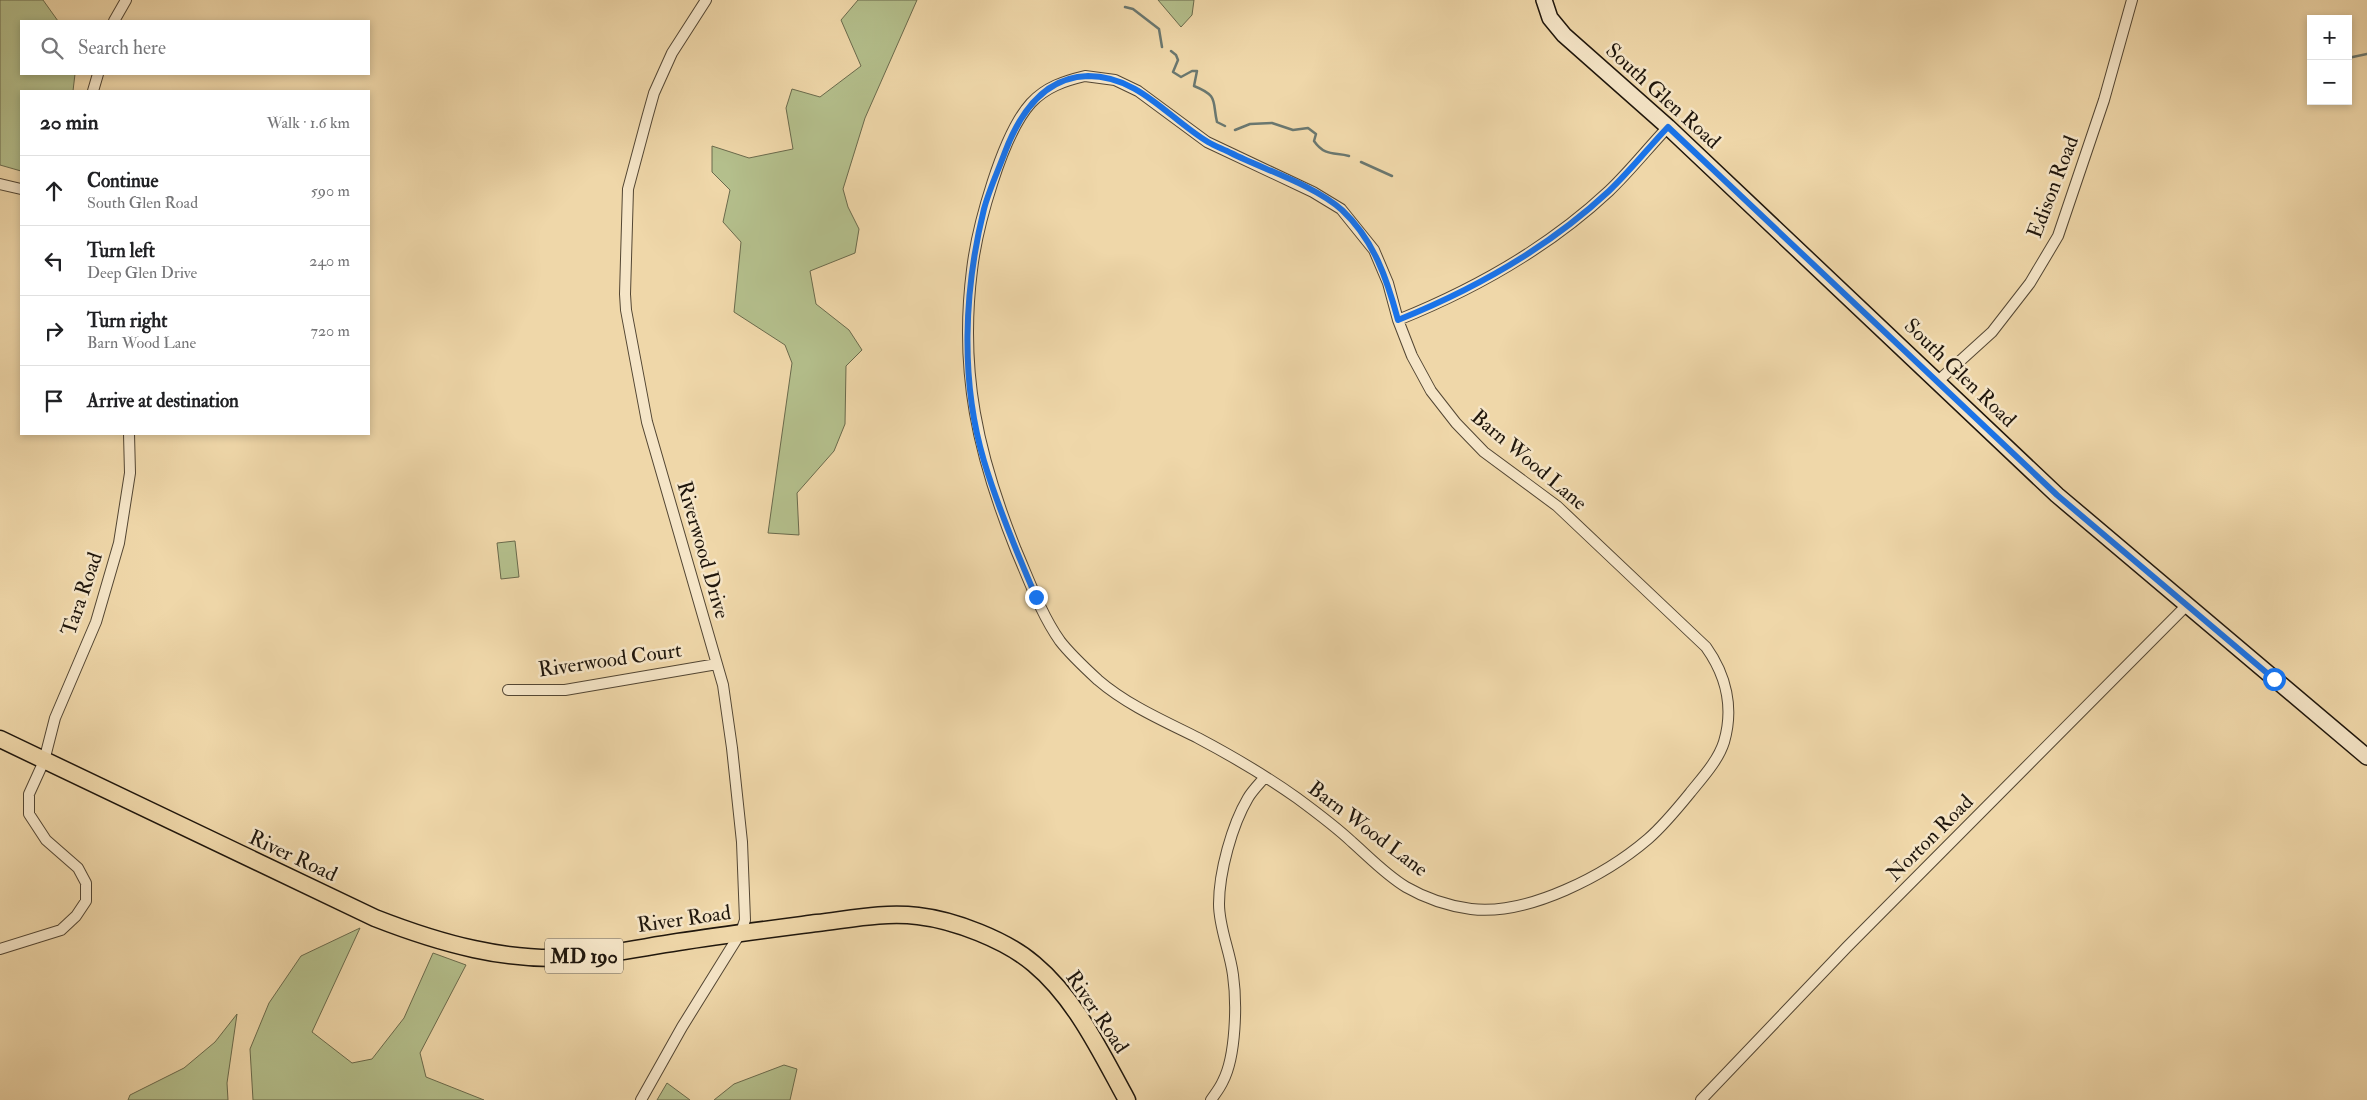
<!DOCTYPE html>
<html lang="en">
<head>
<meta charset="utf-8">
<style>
	body { margin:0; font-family:"IM FELL Double Pica",serif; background:#f2f2f2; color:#202124 }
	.controls { position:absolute; right:15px; top:15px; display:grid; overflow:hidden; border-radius:0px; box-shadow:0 2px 8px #0003 }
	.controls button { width:45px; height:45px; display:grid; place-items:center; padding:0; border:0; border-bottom:1px solid #e0e0e0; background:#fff; color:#202124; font:25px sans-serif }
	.stop { position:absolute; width:15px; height:15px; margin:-11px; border:4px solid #1a73e8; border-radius:50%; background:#fff }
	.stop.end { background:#1a73e8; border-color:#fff; box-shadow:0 1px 5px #0008 }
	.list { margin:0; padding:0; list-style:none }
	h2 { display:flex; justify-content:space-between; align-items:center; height:65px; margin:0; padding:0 20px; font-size:21px }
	h2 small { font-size:16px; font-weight:400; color:#757577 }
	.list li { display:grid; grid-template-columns:32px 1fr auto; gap:15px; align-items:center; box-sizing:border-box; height:70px; padding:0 20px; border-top:1px solid #e0e0e0 }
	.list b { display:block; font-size:19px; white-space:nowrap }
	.list p { margin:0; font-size:16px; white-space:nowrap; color:#757577 }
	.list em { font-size:16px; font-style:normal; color:#757577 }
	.icon { flex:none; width:28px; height:28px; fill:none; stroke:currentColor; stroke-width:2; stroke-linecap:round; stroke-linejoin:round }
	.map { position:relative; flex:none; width:2367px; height:1100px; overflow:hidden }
	.search { position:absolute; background:#fff; box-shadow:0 2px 8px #0003; left:20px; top:20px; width:350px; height:55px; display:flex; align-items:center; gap:12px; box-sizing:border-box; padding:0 18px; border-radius:0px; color:#757577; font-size:19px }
	.panel { position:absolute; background:#fff; box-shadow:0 2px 8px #0003; left:20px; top:90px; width:350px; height:345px; border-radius:0px }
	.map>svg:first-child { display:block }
	.green { fill:#b4bf8c; stroke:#6a6a4c }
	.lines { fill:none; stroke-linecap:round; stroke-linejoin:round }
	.stream { stroke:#6a776f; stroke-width:2.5 }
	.minor-casing { stroke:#534633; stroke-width:12 }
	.secondary-casing { stroke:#1f160c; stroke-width:18 }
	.primary-casing { stroke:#1f160c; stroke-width:19 }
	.minor { stroke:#f5e5c7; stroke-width:10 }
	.secondary { stroke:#f5e5c7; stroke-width:15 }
	.primary { stroke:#efd7a9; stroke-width:16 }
	.route { stroke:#1a73e8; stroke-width:6 }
	.labels { text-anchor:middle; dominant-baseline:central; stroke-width:5; stroke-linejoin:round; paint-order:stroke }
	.shield { fill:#f5e5c7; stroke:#5f5444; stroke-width:1 }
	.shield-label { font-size:20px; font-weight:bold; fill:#1f160c }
	.street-label { font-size:21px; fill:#1f160c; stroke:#f5e5c7 }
</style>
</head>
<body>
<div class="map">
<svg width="2367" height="1100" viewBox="0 0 2367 1100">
	<rect width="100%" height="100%" fill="#efd7a9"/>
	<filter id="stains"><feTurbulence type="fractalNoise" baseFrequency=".004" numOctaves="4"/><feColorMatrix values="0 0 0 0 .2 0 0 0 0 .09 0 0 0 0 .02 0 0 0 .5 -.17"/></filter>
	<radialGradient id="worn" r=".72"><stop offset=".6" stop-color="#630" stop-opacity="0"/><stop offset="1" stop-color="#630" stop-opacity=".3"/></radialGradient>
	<path class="green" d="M 0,0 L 43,0 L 58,21 L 21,21 L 21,74 L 75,74 L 73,91 L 21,91 L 21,171 L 0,165 Z
		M 858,0 L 917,0 L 865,118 L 843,189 L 848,207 L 859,229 L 855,253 L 810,271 L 816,304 L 849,330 L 862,350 L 846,366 L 845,424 L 834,451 L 797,493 L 799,535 L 768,533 L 792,363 L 785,345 L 734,312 L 741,242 L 723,222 L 730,190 L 712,172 L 712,146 L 749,158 L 793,149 L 786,108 L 792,89 L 820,97 L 861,66 L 841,20 Z
		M 1158,0 L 1194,0 L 1192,15 L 1181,27 Z
		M 515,541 L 519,577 L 501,579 L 497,543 Z
		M 360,928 L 312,1032 L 352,1063 L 372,1059 L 404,1018 L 433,953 L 466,965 L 420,1053 L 426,1077 L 484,1100 L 253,1100 L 250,1049 L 269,1003 L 301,956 Z
		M 237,1014 L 227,1083 L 228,1100 L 128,1100 L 130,1095 L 184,1068 L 215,1042 Z
		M 784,1065 L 797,1069 L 790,1100 L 714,1100 L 734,1084 Z
		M 667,1083 L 690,1100 L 657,1100 Z"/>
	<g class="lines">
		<path class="stream" d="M 1125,7 L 1133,9 L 1159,29 L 1162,47
			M 1171,51 L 1176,55 L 1178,60 L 1173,72 L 1181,77 L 1192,71 L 1197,71 L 1194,86 C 1219,96 1212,101 1217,122 L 1225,126
			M 2348,58 L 2367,54
			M 1235,130 L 1250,124 L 1272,123 L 1293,130 L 1308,128 L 1316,134 L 1314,141 C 1325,157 1335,152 1349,156
			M 1361,162 L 1392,176"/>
		<g class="minor-casing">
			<path id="minor" d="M 114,21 L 126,0
				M 1085,76 L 1115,80 L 1138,91 L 1207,142 L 1313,192 L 1341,209 L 1374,250 L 1388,283 L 1398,320 L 1412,356 L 1431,391 L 1456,423 L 1484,452 L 1557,506 L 1706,647 C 1726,675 1734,708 1724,742 C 1718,761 1702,778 1690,793 C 1677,809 1663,826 1648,839 C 1606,875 1528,916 1471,909 C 1449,906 1425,898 1406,887 C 1386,875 1369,857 1352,842 C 1335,826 1316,812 1297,798 C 1266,776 1232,756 1198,738 C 1164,721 1127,705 1098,680 C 1085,668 1070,654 1060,641 C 1041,614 1029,580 1016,550 C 978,455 959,372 972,270 C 977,227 1002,135 1031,103 C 1046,87 1064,81 1085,76 Z
				M 93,91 L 98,74
				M 0,184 L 21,189
				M 1398,320 C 1475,289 1548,248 1609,191 C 1630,171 1648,148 1668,127
				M 1938,381 L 1992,332 L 2030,283 L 2058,236 L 2104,100 L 2132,0
				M 508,690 L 565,690 L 717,664
				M 0,949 L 61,930 L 76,916 L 86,901 L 86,883 L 78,868 L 46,840 L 29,814 L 29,794 L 44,761 L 55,718 L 96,622 L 119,543 L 130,473 L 129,434
				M 641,1100 L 682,1027 L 741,932 L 745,920 L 742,842 L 732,748 L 723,685 L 647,422 L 626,310 L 625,294 L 628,189 L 647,118 L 654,93 L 672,53 L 706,0
				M 1211,1100 C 1215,1094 1220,1088 1223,1081 C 1236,1056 1237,1003 1233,975 C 1230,951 1219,928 1219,904 C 1219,872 1232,825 1248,798 C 1252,791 1259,784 1265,777
				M 1701,1100 L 1847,947 L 2187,605"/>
		</g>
		<g class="secondary-casing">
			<path id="secondary" d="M 1544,0 L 1550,18 L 1564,35 L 1668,127 L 2057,495 L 2367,757"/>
		</g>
		<g class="primary-casing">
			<path id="primary" d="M 0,739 L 375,918 C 439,943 508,963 578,957 C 611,954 645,947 678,942 C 724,935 771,929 817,923 C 851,919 884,912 918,916 C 954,920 1006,940 1034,964 C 1076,999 1101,1053 1127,1100"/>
		</g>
		<use href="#minor" class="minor"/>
		<use href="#secondary" class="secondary"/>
		<use href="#primary" class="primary"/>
	</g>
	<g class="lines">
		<path class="route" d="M 1036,597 C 1017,553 998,508 984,461 C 960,380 964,290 984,209 C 989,190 998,171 1005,152 C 1019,115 1043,77 1088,76 C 1139,76 1168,118 1208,142 C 1215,146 1223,149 1231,153 C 1265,170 1314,185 1342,210 C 1374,240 1387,279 1398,320 C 1475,289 1548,248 1609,191 C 1630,171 1648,148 1668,127 L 2057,495 L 2274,679"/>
	</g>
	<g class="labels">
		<rect class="shield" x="545" y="938.5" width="78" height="35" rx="4"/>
		<g class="shield-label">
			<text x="584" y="956">MD 190</text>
		</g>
		<g class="street-label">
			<text transform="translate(1663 96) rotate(42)">South Glen Road</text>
			<text transform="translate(2053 187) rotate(-69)">Edison Road</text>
			<text transform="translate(1960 373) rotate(44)">South Glen Road</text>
			<text transform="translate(1529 460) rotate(40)">Barn Wood Lane</text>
			<text transform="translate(703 550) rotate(74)">Riverwood Drive</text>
			<text transform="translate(82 594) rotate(-71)">Tara Road</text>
			<text transform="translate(610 660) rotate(-8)">Riverwood Court</text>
			<text transform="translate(1368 829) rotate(37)">Barn Wood Lane</text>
			<text transform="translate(1930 838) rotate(-45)">Norton Road</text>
			<text transform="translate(293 856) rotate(25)">River Road</text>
			<text transform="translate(684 919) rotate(-8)">River Road</text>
			<text transform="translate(1097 1012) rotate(56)">River Road</text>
		</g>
	</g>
	<rect width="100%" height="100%" filter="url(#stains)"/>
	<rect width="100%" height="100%" fill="url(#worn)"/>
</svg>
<div class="controls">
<button>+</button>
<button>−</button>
</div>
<div class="stop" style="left:2274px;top:679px"></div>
<div class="stop end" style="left:1036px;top:597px"></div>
<div class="search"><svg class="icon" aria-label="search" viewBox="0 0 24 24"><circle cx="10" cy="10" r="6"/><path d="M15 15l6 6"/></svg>Search here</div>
<section class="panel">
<h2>20 min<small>Walk · 1.6 km</small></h2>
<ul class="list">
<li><svg class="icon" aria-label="ahead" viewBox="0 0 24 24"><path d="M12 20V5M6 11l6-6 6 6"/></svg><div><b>Continue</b><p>South Glen Road</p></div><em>590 m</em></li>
<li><svg class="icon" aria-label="left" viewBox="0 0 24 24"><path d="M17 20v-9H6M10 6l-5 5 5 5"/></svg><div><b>Turn left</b><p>Deep Glen Drive</p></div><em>240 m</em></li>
<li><svg class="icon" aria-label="right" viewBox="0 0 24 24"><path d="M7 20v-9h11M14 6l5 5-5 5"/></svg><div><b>Turn right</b><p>Barn Wood Lane</p></div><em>720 m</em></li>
<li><svg class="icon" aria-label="arrive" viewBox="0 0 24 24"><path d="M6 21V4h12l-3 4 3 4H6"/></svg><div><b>Arrive at destination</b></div></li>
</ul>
</section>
</div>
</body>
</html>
